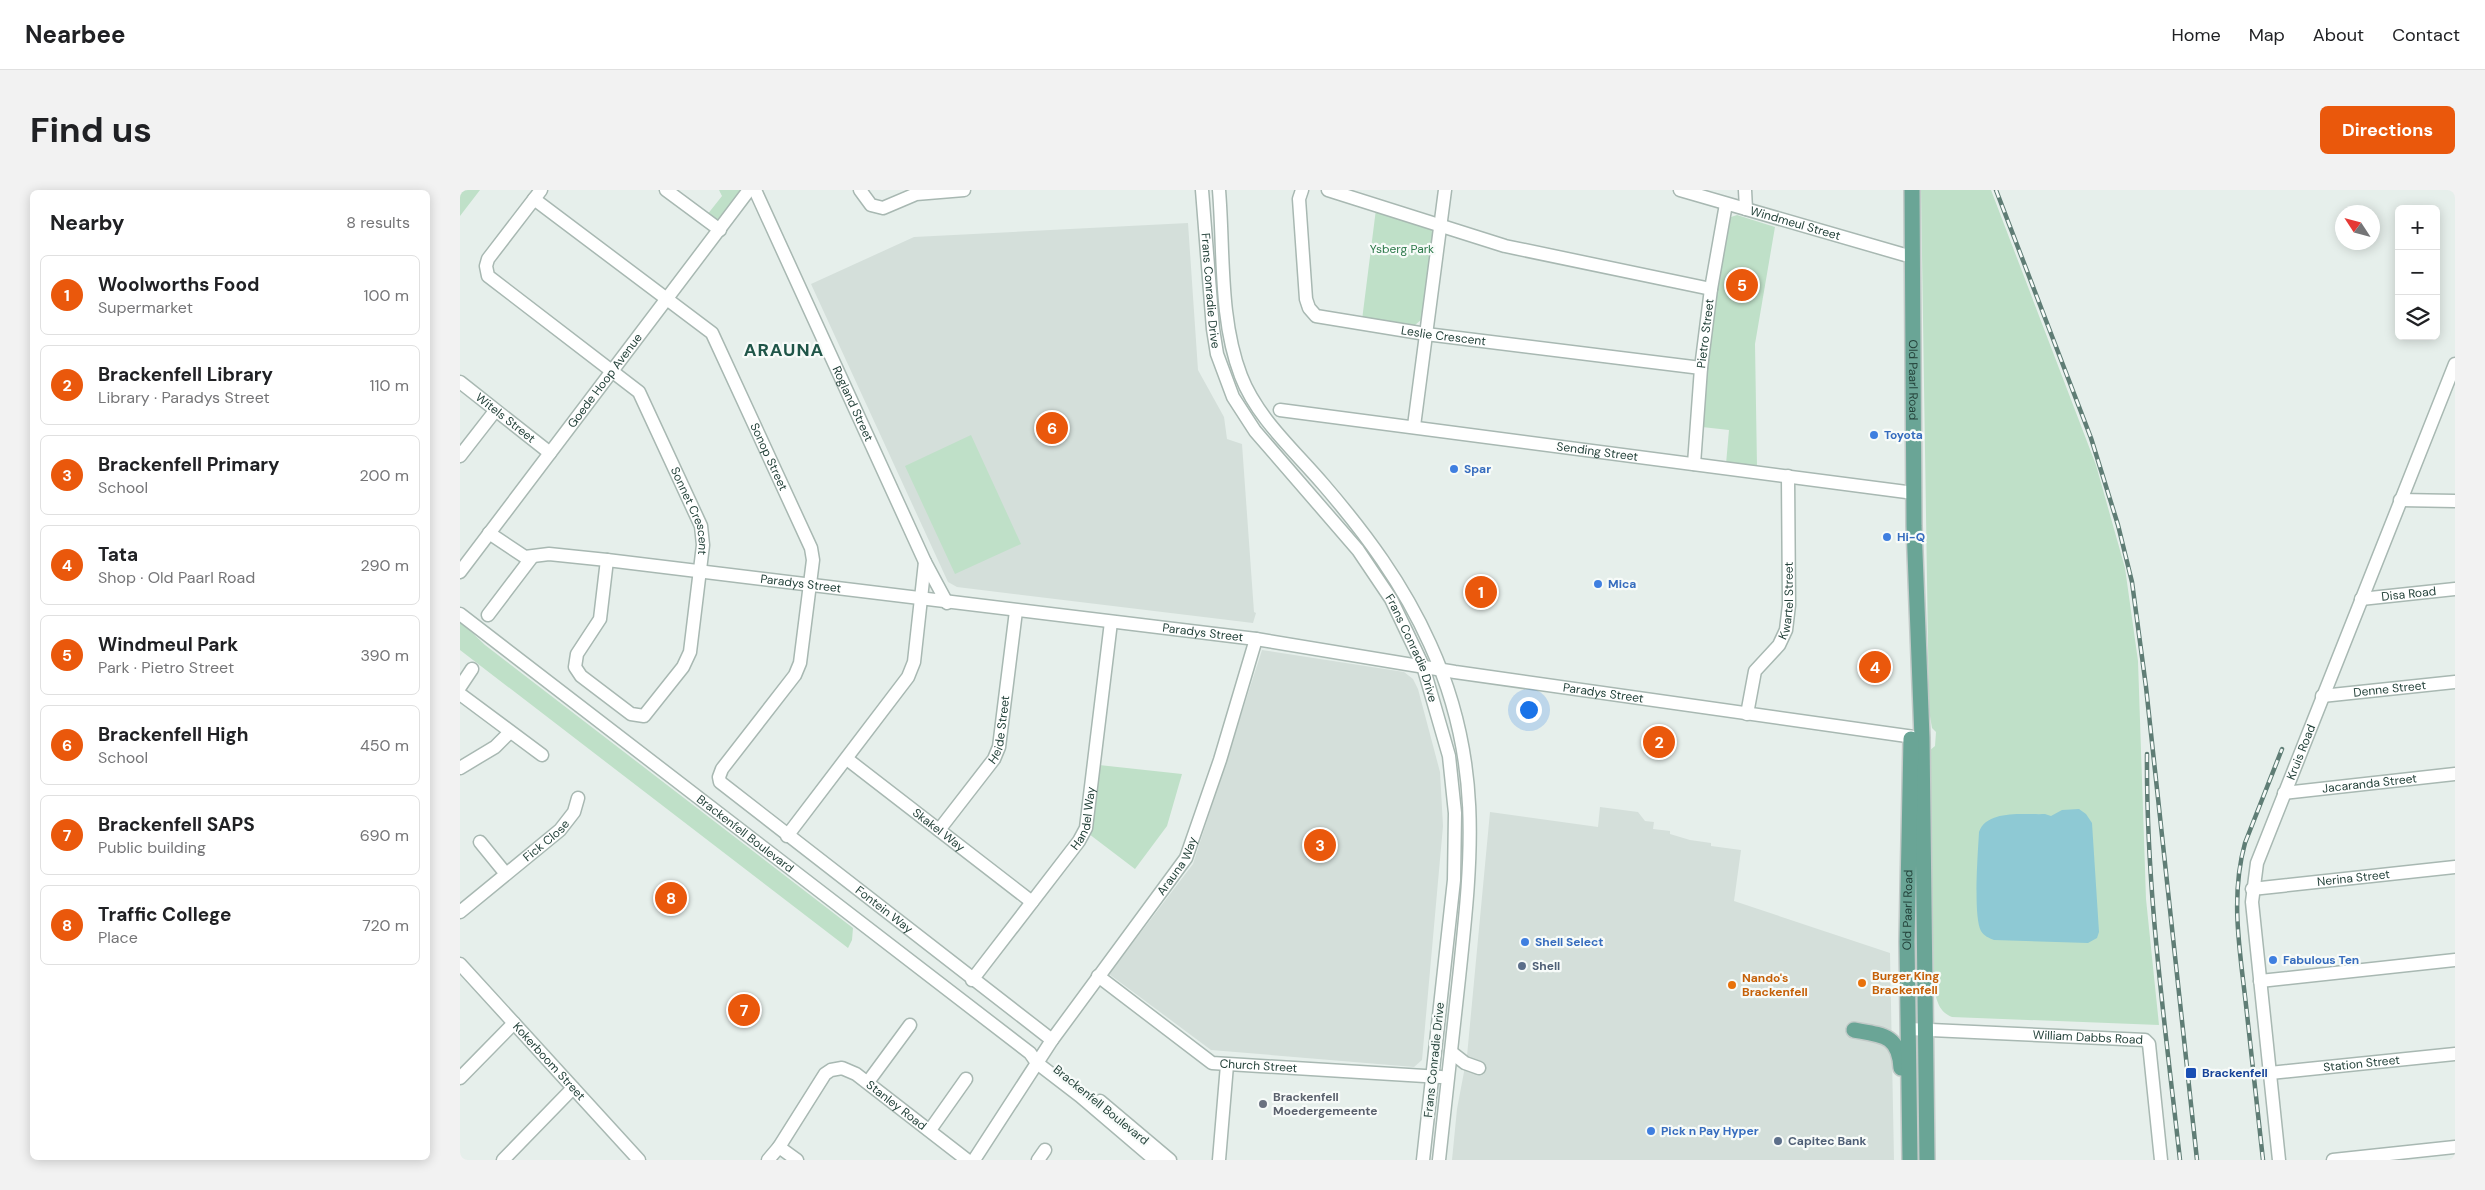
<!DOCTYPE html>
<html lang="en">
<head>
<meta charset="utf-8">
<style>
	body { margin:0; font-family:"DM Sans",sans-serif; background:#f2f2f2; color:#202124 }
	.controls { position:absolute; right:15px; top:15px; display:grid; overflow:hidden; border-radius:8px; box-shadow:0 2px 12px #0003 }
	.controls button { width:45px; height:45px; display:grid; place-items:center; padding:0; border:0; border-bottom:1px solid #e0e0e0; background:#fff; color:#202124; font:25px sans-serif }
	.compass { position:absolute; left:1875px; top:15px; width:45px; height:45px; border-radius:50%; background:#fff; box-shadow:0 2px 12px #0003; rotate:306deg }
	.you { position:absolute; left:1068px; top:519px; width:18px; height:18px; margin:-12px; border:4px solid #fff; border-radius:50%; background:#1a73e8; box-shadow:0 0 0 8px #1a73e833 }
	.badge { display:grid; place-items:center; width:32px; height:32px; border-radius:50%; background:#ea580c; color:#fff; font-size:16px; font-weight:700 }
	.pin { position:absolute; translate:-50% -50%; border:2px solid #fff; box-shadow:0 1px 5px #0006 }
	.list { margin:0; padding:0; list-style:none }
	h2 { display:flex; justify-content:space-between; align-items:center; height:65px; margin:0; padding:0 20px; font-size:21px }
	h2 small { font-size:16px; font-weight:400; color:#757577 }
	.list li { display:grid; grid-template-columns:32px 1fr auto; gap:15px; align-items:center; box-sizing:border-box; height:80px; margin:0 10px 10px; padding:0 10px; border:1px solid #e0e0e0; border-radius:8px }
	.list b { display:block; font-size:19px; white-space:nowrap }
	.list p { margin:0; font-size:16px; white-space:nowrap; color:#757577 }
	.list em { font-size:16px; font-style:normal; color:#757577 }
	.icon { flex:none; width:28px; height:28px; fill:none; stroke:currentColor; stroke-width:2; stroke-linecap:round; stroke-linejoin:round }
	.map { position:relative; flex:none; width:1995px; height:970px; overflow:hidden; border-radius:8px }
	header { display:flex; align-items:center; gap:30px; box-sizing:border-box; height:70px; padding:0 25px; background:#fff; border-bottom:1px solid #e0e0e0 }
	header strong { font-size:24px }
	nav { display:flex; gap:28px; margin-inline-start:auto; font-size:18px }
	.intro { display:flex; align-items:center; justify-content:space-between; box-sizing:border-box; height:120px; padding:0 30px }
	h1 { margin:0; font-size:35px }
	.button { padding:12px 22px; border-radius:8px; background:#ea580c; color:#fff; font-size:18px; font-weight:700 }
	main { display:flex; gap:30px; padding:0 30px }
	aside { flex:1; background:#fff; border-radius:8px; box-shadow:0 2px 12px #0003 }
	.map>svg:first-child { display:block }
	.built { fill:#d4dfda }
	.green { fill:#bfe0c8 }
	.water { fill:#8ec9d4 }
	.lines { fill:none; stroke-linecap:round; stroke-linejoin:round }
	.minor-casing { stroke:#a8b8b2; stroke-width:15 }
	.major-casing { stroke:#c2cac8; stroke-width:18 }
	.minor { stroke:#fff; stroke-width:12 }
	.major { stroke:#6aa596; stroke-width:15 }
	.rail-casing { stroke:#5f7d75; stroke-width:4.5 }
	.rail { stroke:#f7fbf9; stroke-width:2.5; stroke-dasharray:8; stroke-linecap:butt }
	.shop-dot { fill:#3f7fe0; stroke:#f7fbf9; stroke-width:2 }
	.service-dot { fill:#5c6f8a; stroke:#f7fbf9; stroke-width:2 }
	.food-dot { fill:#e8710a; stroke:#f7fbf9; stroke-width:2 }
	.transit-dot { fill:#1a4fb4; stroke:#f7fbf9; stroke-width:2 }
	.worship-dot { fill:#6b7280; stroke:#f7fbf9; stroke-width:2 }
	.labels { text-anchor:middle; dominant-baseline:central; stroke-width:4.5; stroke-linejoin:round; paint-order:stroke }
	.street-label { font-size:12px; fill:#24423a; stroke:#f7fbf9 }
	.park-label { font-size:12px; fill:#2d7a4b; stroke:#f7fbf9 }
	.shop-label { font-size:12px; font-weight:bold; fill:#366cbe; stroke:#f7fbf9; text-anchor:start }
	.service-label { font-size:12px; font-weight:bold; fill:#4e5e75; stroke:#f7fbf9; text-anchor:start }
	.food-label { font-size:12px; font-weight:bold; fill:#c56008; stroke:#f7fbf9; text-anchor:start }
	.transit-label { font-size:12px; font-weight:bold; fill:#164399; stroke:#f7fbf9; text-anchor:start }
	.worship-label { font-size:12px; font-weight:bold; fill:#5b616d; stroke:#f7fbf9; text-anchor:start }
	.district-label { font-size:18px; font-weight:bold; letter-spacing:1px; fill:#1f5548; stroke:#f7fbf9 }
</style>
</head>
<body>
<header>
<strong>Nearbee</strong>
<nav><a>Home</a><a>Map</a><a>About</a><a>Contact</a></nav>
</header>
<div class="intro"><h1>Find us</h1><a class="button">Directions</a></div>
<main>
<aside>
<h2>Nearby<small>8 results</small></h2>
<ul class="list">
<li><span class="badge">1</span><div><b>Woolworths Food</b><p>Supermarket</p></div><em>100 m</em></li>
<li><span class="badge">2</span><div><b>Brackenfell Library</b><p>Library · Paradys Street</p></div><em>110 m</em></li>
<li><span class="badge">3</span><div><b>Brackenfell Primary</b><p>School</p></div><em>200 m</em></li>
<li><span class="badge">4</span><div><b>Tata</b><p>Shop · Old Paarl Road</p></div><em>290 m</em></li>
<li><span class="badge">5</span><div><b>Windmeul Park</b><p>Park · Pietro Street</p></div><em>390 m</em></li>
<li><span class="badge">6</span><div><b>Brackenfell High</b><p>School</p></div><em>450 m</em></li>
<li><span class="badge">7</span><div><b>Brackenfell SAPS</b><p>Public building</p></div><em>690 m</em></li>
<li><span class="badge">8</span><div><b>Traffic College</b><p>Place</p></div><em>720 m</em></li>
</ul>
</aside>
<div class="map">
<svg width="1995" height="970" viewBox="0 0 1995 970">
	<rect width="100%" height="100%" fill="#e6efeb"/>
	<path class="built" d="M 728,33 L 738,180 L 764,227 L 767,249 L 782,254 L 794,422 L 796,423 L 793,433 L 497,397 L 488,392 L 351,94 L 454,47 Z
		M 802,460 L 944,482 L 953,489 L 958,499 L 980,582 L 983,636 L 962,870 L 954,877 L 751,860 L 649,784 L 733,674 Z
		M 1140,617 L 1178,622 L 1185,631 L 1194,632 L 1193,639 L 1210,641 L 1210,644 L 1230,650 L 1251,653 L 1251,656 L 1281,660 L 1274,711 L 1430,763 L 1434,970 L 992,970 L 997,919 L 1007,866 L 1030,622 L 1138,637 Z"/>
	<path class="green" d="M 0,0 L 20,0 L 0,26 Z
		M 259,0 L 283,0 L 262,27 L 256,30 L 247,25 L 262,6 Z
		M 1461,0 L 1531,0 L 1636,275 L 1665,378 L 1678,471 L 1686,709 L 1699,835 L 1492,827 C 1479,822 1477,811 1474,799 L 1469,561 L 1475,556 L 1476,542 L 1472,538 L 1469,520 Z
		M 916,19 L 971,38 L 973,41 L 962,129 L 955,135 L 902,130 Z
		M 1277,25 L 1315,37 L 1295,154 L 1297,277 L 1266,274 L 1269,240 L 1242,237 L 1247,169 L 1268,32 L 1271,27 Z
		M 511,245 L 561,354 L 495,384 L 445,276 Z
		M 0,431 L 25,455 L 393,738 L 392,750 L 388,758 L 0,460 Z
		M 639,575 L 722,584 L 707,636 L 675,679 L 629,644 Z"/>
	<path class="water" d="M 1619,619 L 1626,624 L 1632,633 L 1639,742 L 1637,748 L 1628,753 L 1534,750 C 1529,748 1524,746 1521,741 C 1513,727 1518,661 1519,642 C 1527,619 1565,625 1585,624 L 1591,626 L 1602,620 Z"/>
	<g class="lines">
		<g class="minor-casing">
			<g id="minor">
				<path id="s1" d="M 81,0 L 28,69 L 26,76 L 28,86 L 179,202 L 241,336 L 243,355 L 230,462 L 223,477 L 184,526 L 171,524 L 121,486 L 115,477 L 117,464 L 140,429 L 147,370"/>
				<path d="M 206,0 L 260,40"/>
				<path id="s2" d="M 295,0 L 465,372 L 487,413"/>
				<path d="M 400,0 L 411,15 L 423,18 L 456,4 L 504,0"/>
				<path id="s3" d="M 742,0 L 753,139 L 757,164 L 773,207 L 795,241 L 898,360 L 931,409 L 963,476 L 989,566 L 995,623 L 994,690 L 963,970"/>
				<path d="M 759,0 C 764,61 759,129 781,186 C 797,228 835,261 863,294 C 906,344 943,394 970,454 C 1023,570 1012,666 999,788 C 992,849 986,909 979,970"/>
				<path id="s4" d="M 842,0 L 839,9 L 846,109 L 849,118 L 856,126 L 966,144 L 1241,178"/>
				<path d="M 868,0 L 1045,56 L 1251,99"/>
				<path id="s5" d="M 1220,0 L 1452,67"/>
				<path d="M 1285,0 L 1286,19"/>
				<path id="s6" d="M 74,9 L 252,143 L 351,358 L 353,370 L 340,473 L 335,485 L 262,579 L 259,587 L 260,592 L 592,850"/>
				<path id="s7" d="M 0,192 L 90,263"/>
				<path id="s8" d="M 820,220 L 1454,303"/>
				<path d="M 954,236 L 985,0"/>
				<path d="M 0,266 L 35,221"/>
				<path id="s9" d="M 1234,274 L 1241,178 L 1251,99 L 1266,14"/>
				<path d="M 1940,310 L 1995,311"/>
				<path id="s10" d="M 29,343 L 65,367 L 89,364 L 147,370 L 796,449 L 995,482 L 1461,548"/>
				<path id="s11" d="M 0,382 L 289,0"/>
				<path id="s12" d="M 1901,409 L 1995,399"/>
				<path id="s13" d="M 0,424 L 570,863 L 577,873 L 620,906 L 695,970"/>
				<path d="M 28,425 L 72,367"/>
				<path d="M 0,497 L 12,479"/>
				<path d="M 0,504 L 82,565"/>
				<path id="s14" d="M 1862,506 L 1995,492"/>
				<path id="s15" d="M 1287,524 L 1295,481 L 1319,455 L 1326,440 L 1329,415 L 1328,286"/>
				<path id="s16" d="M 387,569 L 572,712"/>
				<path d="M 0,578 L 35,557 L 50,542"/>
				<path id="s17" d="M 1824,603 L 1995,584"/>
				<path id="s18" d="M 479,640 L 534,569 L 539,557 L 556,421"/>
				<path d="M 327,646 L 448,487 L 454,472 L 465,372"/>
				<path d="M 20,652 L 46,684"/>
				<path id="s19" d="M 1792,699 L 1995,677"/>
				<path id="s20" d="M 0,722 L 100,640 L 114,622 L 118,608"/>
				<path id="s21" d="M 0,774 L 179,970"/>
				<path id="s22" d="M 638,786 L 752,873 L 981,887"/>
				<path id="s23" d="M 512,790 L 619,651 L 626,638 L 651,432"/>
				<path d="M 1800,791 L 1995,770"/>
				<path id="s24" d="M 1449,839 L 1685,850 L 1689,854 L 1701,970"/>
				<path d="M 991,862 L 1005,873 L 1019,878"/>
				<path id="s25" d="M 1810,883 L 1995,864"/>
				<path d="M 0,888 L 54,833"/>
				<path d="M 408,892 L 450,835"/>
				<path d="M 640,911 L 710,970"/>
				<path d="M 470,940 L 506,889"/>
				<path d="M 319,957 L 337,970"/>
				<path d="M 43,970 L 113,898"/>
				<path id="s26" d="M 308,970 L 319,957 L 365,884 L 371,880 L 382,878 L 396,884 L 507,970"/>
				<path id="s27" d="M 514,970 L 592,850 L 726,668 L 760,570 L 796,449"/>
				<path d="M 578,970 L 585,960"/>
				<path d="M 759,970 L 767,875"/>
				<path id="s28" d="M 1819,970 L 1792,712 L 1797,673 L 1995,174"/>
				<path d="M 1873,970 L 1995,957"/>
			</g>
		</g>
		<g class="major-casing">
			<g id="major">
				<path id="s29" d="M 1452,0 L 1454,336 L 1462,548 L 1467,970"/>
				<path d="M 1394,840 C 1423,845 1439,845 1441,878"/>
				<path id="s30" d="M 1450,970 L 1447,752 L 1451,549"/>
			</g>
		</g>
		<use href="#minor" class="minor"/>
		<use href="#major" class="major"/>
		<g class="rail-casing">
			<path id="rail" d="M 1536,0 L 1631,248 L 1658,335 L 1672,392 L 1686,497 L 1737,970
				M 1687,564 C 1686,700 1705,835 1720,970
				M 1803,970 C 1797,918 1792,867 1786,815 C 1780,761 1770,707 1785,653 L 1822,559"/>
		</g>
		<use href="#rail" class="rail"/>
	</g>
	<g class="shop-dot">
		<circle cx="1414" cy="245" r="5"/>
		<circle cx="994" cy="279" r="5"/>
		<circle cx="1427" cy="347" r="5"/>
		<circle cx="1138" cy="394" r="5"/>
		<circle cx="1065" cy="752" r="5"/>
		<circle cx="1813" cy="770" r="5"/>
		<circle cx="1191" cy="941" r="5"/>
	</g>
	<g class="service-dot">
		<circle cx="1062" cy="776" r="5"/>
		<circle cx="1318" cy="951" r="5"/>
	</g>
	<g class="food-dot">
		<circle cx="1402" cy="793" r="5"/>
		<circle cx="1272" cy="795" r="5"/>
	</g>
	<rect class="transit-dot" x="1725" y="877" width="12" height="12" rx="2.5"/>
	<circle class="worship-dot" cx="803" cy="914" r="5"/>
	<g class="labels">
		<g class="street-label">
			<text stroke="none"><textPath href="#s5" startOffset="120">Windmeul Street</textPath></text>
			<text stroke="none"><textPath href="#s3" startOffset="101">Frans Conradie Drive</textPath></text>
			<text stroke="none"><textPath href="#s9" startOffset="131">Pietro Street</textPath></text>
			<text stroke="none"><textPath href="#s4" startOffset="259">Leslie Crescent</textPath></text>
			<text stroke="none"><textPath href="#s29" startOffset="190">Old Paarl Road</textPath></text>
			<text stroke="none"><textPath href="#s11" startOffset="240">Goede Hoop Avenue</textPath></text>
			<text stroke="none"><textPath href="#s2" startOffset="235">Rogland Street</textPath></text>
			<text stroke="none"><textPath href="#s7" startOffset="58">Witels Street</textPath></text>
			<text stroke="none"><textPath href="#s8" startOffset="320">Sending Street</textPath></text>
			<text stroke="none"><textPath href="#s6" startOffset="359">Sonop Street</textPath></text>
			<text stroke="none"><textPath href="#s1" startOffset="425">Sonnet Crescent</textPath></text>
			<text stroke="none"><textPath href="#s10" startOffset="321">Paradys Street</textPath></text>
			<text stroke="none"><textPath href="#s12" startOffset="48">Disa Road</textPath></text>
			<text stroke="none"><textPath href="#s15" startOffset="125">Kwartel Street</textPath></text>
			<text stroke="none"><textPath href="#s10" startOffset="726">Paradys Street</textPath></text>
			<text stroke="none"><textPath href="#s3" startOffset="521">Frans Conradie Drive</textPath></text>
			<text stroke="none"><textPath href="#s14" startOffset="68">Denne Street</textPath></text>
			<text stroke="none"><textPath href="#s10" startOffset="1131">Paradys Street</textPath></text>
			<text stroke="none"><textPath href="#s18" startOffset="120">Heide Street</textPath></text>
			<text stroke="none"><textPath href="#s28" startOffset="418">Kruis Road</textPath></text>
			<text stroke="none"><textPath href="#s17" startOffset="86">Jacaranda Street</textPath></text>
			<text stroke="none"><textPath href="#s23" startOffset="199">Handel Way</textPath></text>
			<text stroke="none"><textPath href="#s16" startOffset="116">Skakel Way</textPath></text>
			<text stroke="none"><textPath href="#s13" startOffset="360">Brackenfell Boulevard</textPath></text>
			<text stroke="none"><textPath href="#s20" startOffset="112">Fick Close</textPath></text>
			<text stroke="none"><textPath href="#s27" startOffset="358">Arauna Way</textPath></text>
			<text stroke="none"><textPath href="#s19" startOffset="102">Nerina Street</textPath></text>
			<text stroke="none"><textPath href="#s6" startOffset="929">Fontein Way</textPath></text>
			<text stroke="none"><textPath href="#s30" startOffset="250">Old Paarl Road</textPath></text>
			<text stroke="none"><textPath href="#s24" startOffset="179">William Dabbs Road</textPath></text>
			<text transform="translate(974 870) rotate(-84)">Frans Conradie Drive</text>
			<text stroke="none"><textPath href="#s21" startOffset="132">Kokerboom Street</textPath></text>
			<text stroke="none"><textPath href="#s25" startOffset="92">Station Street</textPath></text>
			<text stroke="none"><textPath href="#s22" startOffset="190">Church Street</textPath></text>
			<text stroke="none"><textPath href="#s26" startOffset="188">Stanley Road</textPath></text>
			<text transform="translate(641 915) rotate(39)">Brackenfell Boulevard</text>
		</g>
		<g class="park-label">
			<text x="942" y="59">Ysberg Park</text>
		</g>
		<g class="shop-label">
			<text x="1424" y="245">Toyota</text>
			<text x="1004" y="279">Spar</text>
			<text x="1437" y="347">Hi-Q</text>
			<text x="1148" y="394">Mica</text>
			<text x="1075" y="752">Shell Select</text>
			<text x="1823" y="770">Fabulous Ten</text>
			<text x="1201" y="941">Pick n Pay Hyper</text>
		</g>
		<g class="service-label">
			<text x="1072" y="776">Shell</text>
			<text x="1328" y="951">Capitec Bank</text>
		</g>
		<g class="food-label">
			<text x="1412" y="786">Burger King<tspan x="1412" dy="14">Brackenfell</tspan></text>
			<text x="1282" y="788">Nando's<tspan x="1282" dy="14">Brackenfell</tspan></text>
		</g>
		<g class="transit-label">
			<text x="1742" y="883">Brackenfell</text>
		</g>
		<g class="worship-label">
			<text x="813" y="907">Brackenfell<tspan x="813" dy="14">Moedergemeente</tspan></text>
		</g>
		<g class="district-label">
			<text x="324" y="160">ARAUNA</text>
		</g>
	</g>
</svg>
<div class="controls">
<button>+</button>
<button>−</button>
<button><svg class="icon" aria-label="layers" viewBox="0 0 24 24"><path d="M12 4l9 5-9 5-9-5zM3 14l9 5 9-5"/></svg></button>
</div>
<svg class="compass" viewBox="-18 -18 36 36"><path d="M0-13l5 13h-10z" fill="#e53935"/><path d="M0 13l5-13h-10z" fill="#757577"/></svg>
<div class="you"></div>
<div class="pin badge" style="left:1021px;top:402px">1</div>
<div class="pin badge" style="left:1199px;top:552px">2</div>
<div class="pin badge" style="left:860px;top:655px">3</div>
<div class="pin badge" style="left:1415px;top:477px">4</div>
<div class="pin badge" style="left:1282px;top:95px">5</div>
<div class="pin badge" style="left:592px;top:238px">6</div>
<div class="pin badge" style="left:284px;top:820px">7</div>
<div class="pin badge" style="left:211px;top:708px">8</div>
</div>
</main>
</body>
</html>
